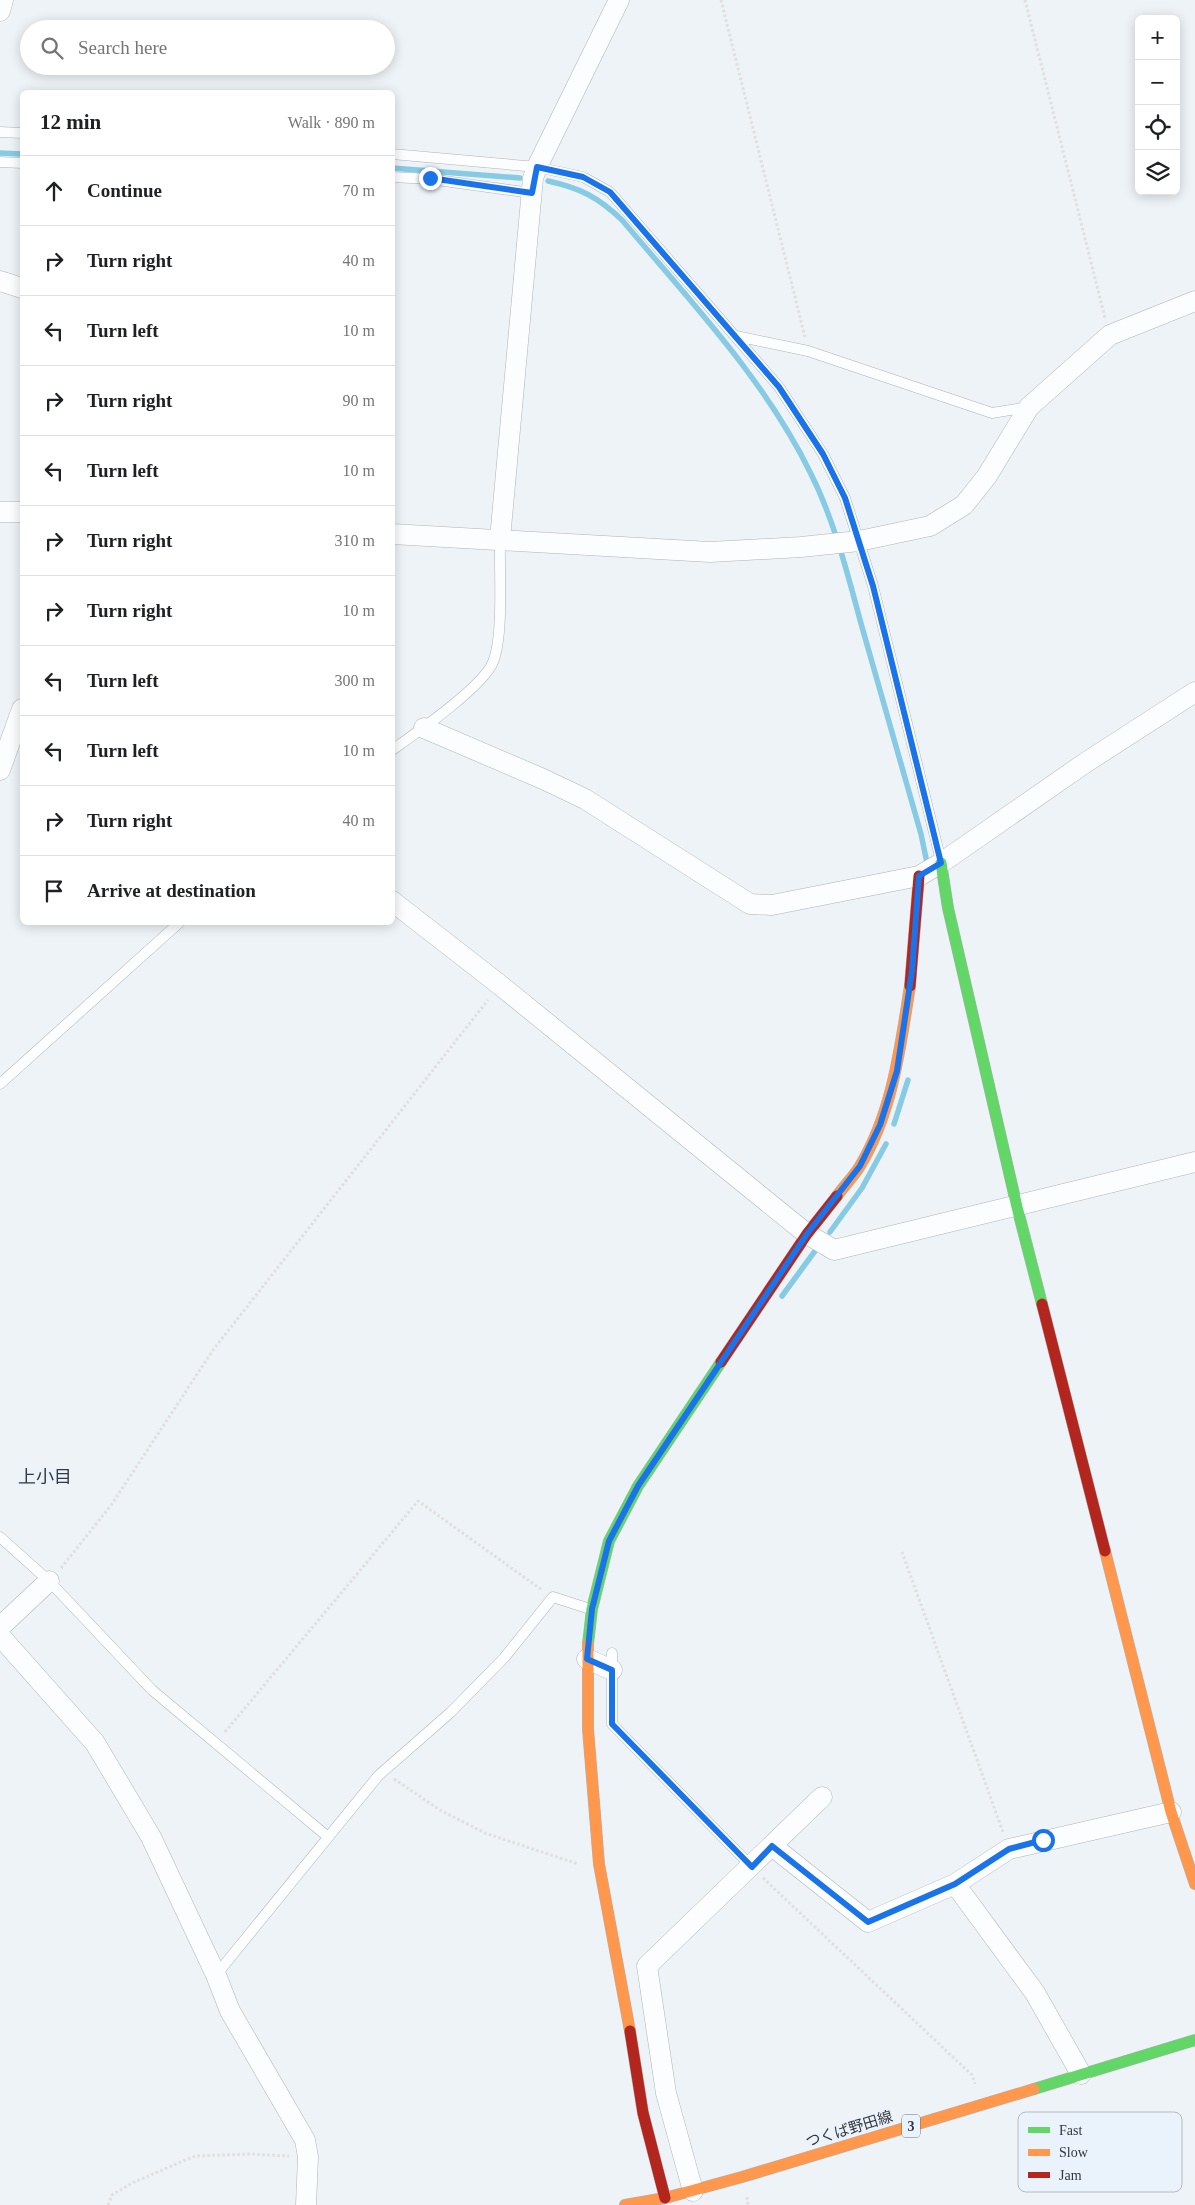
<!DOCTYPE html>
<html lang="en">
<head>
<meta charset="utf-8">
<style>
	body { margin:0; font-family:"Times New Roman","Noto Sans JP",serif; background:#f6f6f6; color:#202124 }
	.controls { position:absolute; right:15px; top:15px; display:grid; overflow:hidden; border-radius:8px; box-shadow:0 2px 12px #0003 }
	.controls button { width:45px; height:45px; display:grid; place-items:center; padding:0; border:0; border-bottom:1px solid #e0e0e0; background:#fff; color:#202124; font:25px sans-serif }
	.stop { position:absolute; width:15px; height:15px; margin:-11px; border:4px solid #1a73e8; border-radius:50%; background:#fff }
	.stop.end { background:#1a73e8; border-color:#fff; box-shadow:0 1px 5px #0008 }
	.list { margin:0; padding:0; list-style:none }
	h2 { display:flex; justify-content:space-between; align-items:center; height:65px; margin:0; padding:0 20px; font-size:21px }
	h2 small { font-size:16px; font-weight:400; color:#757577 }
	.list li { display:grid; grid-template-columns:32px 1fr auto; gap:15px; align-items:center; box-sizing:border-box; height:70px; padding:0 20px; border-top:1px solid #e0e0e0 }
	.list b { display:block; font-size:19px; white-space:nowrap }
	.list em { font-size:16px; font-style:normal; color:#757577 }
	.icon { flex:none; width:28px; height:28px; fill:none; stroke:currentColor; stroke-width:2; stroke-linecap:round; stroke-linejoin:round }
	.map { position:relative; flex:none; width:1195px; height:2205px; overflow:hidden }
	.search { position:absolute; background:#fff; box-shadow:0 2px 12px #0003; left:20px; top:20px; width:375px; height:55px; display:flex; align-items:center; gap:12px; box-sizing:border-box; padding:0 18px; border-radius:28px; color:#757577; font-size:19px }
	.panel { position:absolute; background:#fff; box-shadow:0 2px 12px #0003; left:20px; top:90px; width:375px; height:835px; border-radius:8px }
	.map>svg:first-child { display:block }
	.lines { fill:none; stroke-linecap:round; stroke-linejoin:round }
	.stream { stroke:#87cae3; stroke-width:5.5 }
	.lane-casing { stroke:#b0b3b7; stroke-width:11 }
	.street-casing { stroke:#b0b3b7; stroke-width:21 }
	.fast-casing { stroke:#b0b3b7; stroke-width:12 }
	.slow-casing { stroke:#b0b3b7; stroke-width:12 }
	.jam-casing { stroke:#b0b3b7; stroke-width:12 }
	.path { stroke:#dfdfe1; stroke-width:3; stroke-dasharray:2.5 2.5; stroke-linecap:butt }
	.lane { stroke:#fcfdfe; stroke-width:10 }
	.street { stroke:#fcfdfe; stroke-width:20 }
	.fast { stroke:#63d668; stroke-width:11 }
	.slow { stroke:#ff974d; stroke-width:11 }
	.jam { stroke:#b3261e; stroke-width:11 }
	.route { stroke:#1a73e8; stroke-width:6 }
	.labels { text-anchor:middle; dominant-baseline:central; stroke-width:4; stroke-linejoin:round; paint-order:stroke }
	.shield { fill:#eaf2fc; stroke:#6b7076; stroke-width:1 }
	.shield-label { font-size:14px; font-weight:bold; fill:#35383c }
	.street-label { font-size:15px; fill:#35383c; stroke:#eaf2fc }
	.quarter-label { font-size:18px; fill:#35383c; stroke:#eaf2fc }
	.key { fill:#eaf2fc; stroke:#b4bac2; stroke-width:1 }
	.key-label { font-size:14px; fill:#35383c }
</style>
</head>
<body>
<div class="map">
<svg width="1195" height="2205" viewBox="0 0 1195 2205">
	<rect width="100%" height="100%" fill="#eef3f8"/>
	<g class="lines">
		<path class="stream" d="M 0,153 L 22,154
			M 392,168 L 520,178
			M 548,181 C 580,188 598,197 622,220 C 689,300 765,379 811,474 C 835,522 848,576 862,627 C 882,696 902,765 921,834 L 927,863
			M 894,1124 L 908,1080
			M 830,1232 L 862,1188 L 886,1144
			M 782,1296 L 815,1251"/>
		<g class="lane-casing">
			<path id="lane" d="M 0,132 L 22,133
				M 392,154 L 537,167 L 583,177 L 610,192 L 779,387 L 823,454 L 845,498 L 873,586 L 941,861
				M 0,162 L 22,163
				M 392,177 L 430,179 L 531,193
				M 736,336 L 808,351 L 992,413 L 1029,407
				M 392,750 C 416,733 483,687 493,662 C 504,635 499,570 500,539
				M 0,1084 L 180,922
				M 0,1537 L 49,1581 L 152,1690 L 328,1837
				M 612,1653 L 612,1724 L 752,1867
				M 216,1975 L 378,1776 L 451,1712 L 504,1658 L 553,1597 L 590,1609"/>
		</g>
		<g class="street-casing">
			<path id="street" d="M 0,11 L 3,0
				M 0,281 L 22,288
				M 0,512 L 22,512
				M 392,534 L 710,552 L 801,547 L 859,541 L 930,526 L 964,505 L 987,476 L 1029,407 L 1110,335 L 1195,301
				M 500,539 L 533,178 L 537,167 L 619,0
				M 424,728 L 543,779 L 585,799 L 750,904 L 772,905 L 919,876 L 941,863 L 1085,763 L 1195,692
				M 0,770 L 22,709
				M 392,901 L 500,985 L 807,1234 L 834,1250 L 1195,1162
				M 0,1627 L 49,1581
				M 0,1636 L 95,1743 L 151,1837 L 216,1975 L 230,2011 L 305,2140 L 308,2157 L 306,2205
				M 587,1659 L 612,1670
				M 772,1846 L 868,1922 L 955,1884 L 1009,1849 L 1171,1812
				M 955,1884 L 1035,1993 L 1081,2074
				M 693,2191 L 666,2093 L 647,1966 L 822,1797"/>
		</g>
		<g class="fast-casing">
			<path id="fast" d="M 941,863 L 948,908 L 1017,1207 L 1042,1304
				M 588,1644 L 592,1609 L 609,1541 L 638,1486 L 721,1362
				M 1034,2089 L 1195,2040"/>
		</g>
		<g class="slow-casing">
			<path id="slow" d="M 837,1196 C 844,1186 854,1176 860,1166 C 893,1111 900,1048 910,986
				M 1105,1551 L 1171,1812 L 1195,1884
				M 588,1644 L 588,1729 L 599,1864 L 630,2031
				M 625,2205 L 665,2198 L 742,2177 L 1034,2089"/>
		</g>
		<g class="jam-casing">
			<path id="jam" d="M 910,986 L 919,876
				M 1042,1304 L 1105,1551
				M 721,1362 L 807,1234 L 837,1196
				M 630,2031 L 643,2113 L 665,2198"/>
		</g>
		<path class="path" d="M 721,0 L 805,337
			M 1025,0 L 1105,318
			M 902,1552 L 1003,1832
			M 61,1568 L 112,1504 L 213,1350 L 488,1000
			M 225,1732 L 418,1501 L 542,1590
			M 394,1779 L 440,1810 L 485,1833 L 578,1864
			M 763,1878 L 972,2075 L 975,2084
			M 747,2197 L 748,2205
			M 108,2205 L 112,2195 L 132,2183 L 195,2156 L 250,2154 L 289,2156"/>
		<use href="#lane" class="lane"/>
		<use href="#street" class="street"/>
		<use href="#fast" class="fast"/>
		<use href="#slow" class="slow"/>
		<use href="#jam" class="jam"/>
	</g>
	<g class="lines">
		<path class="route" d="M 430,178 L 532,193 L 537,167 L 583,177 L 610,192 L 779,387 L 823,454 L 845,498 L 873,586 L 941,863 L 919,876 L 912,971 L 897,1071 L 880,1125 L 860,1166 L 807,1234 L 638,1486 L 609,1541 L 592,1609 L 587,1659 L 612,1670 L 612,1724 L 752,1867 L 772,1846 L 868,1922 L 955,1884 L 1009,1849 L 1043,1840"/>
	</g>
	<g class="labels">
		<rect class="shield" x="902" y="2114.5" width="18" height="23" rx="4"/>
		<g class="shield-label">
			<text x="911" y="2126">3</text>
		</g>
		<g class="street-label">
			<text transform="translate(849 2129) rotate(-17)">つくば野田線</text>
		</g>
		<g class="quarter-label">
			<text x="45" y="1477">上小目</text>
		</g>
	</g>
	<rect x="1018" y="2112" width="164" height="80" rx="8" class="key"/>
	<rect x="1028" y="2127" width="22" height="6" fill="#63d668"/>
	<rect x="1028" y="2149" width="22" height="7" fill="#ff974d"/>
	<rect x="1028" y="2172" width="22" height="6" fill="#b3261e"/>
	<g class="key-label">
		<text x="1059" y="2135">Fast</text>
		<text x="1059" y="2157">Slow</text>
		<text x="1059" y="2180">Jam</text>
	</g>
</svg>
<div class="controls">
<button>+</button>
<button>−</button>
<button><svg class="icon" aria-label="locate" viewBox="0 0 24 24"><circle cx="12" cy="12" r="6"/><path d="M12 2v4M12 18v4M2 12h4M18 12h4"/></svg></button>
<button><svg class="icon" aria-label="layers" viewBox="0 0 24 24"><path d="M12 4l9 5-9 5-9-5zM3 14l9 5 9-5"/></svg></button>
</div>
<div class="stop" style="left:1043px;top:1840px"></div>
<div class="stop end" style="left:430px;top:178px"></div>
<div class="search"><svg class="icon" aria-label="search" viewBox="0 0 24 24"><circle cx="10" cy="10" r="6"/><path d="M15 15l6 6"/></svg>Search here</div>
<section class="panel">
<h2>12 min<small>Walk · 890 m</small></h2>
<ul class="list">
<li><svg class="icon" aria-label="ahead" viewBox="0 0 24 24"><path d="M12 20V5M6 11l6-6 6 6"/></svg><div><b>Continue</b></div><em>70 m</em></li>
<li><svg class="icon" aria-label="right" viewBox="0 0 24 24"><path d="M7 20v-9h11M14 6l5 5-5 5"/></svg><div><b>Turn right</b></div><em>40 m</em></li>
<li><svg class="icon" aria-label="left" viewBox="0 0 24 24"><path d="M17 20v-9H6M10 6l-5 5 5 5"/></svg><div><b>Turn left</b></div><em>10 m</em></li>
<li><svg class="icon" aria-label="right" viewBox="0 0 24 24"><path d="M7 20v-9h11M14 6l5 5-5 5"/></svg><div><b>Turn right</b></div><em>90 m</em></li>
<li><svg class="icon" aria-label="left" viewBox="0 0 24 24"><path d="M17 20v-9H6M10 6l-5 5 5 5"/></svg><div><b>Turn left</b></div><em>10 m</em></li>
<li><svg class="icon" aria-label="right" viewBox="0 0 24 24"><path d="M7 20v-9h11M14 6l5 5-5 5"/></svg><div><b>Turn right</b></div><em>310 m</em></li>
<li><svg class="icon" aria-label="right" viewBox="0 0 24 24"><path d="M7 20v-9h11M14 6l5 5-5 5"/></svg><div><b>Turn right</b></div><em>10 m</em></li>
<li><svg class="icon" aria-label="left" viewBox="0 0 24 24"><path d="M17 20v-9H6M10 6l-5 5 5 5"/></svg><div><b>Turn left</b></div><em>300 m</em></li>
<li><svg class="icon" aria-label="left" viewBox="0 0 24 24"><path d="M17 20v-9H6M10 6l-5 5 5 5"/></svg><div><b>Turn left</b></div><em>10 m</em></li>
<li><svg class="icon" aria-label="right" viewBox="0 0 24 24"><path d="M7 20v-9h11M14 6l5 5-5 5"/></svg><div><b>Turn right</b></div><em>40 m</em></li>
<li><svg class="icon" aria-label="arrive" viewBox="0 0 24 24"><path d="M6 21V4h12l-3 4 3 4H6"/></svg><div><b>Arrive at destination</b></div></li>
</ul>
</section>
</div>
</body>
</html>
